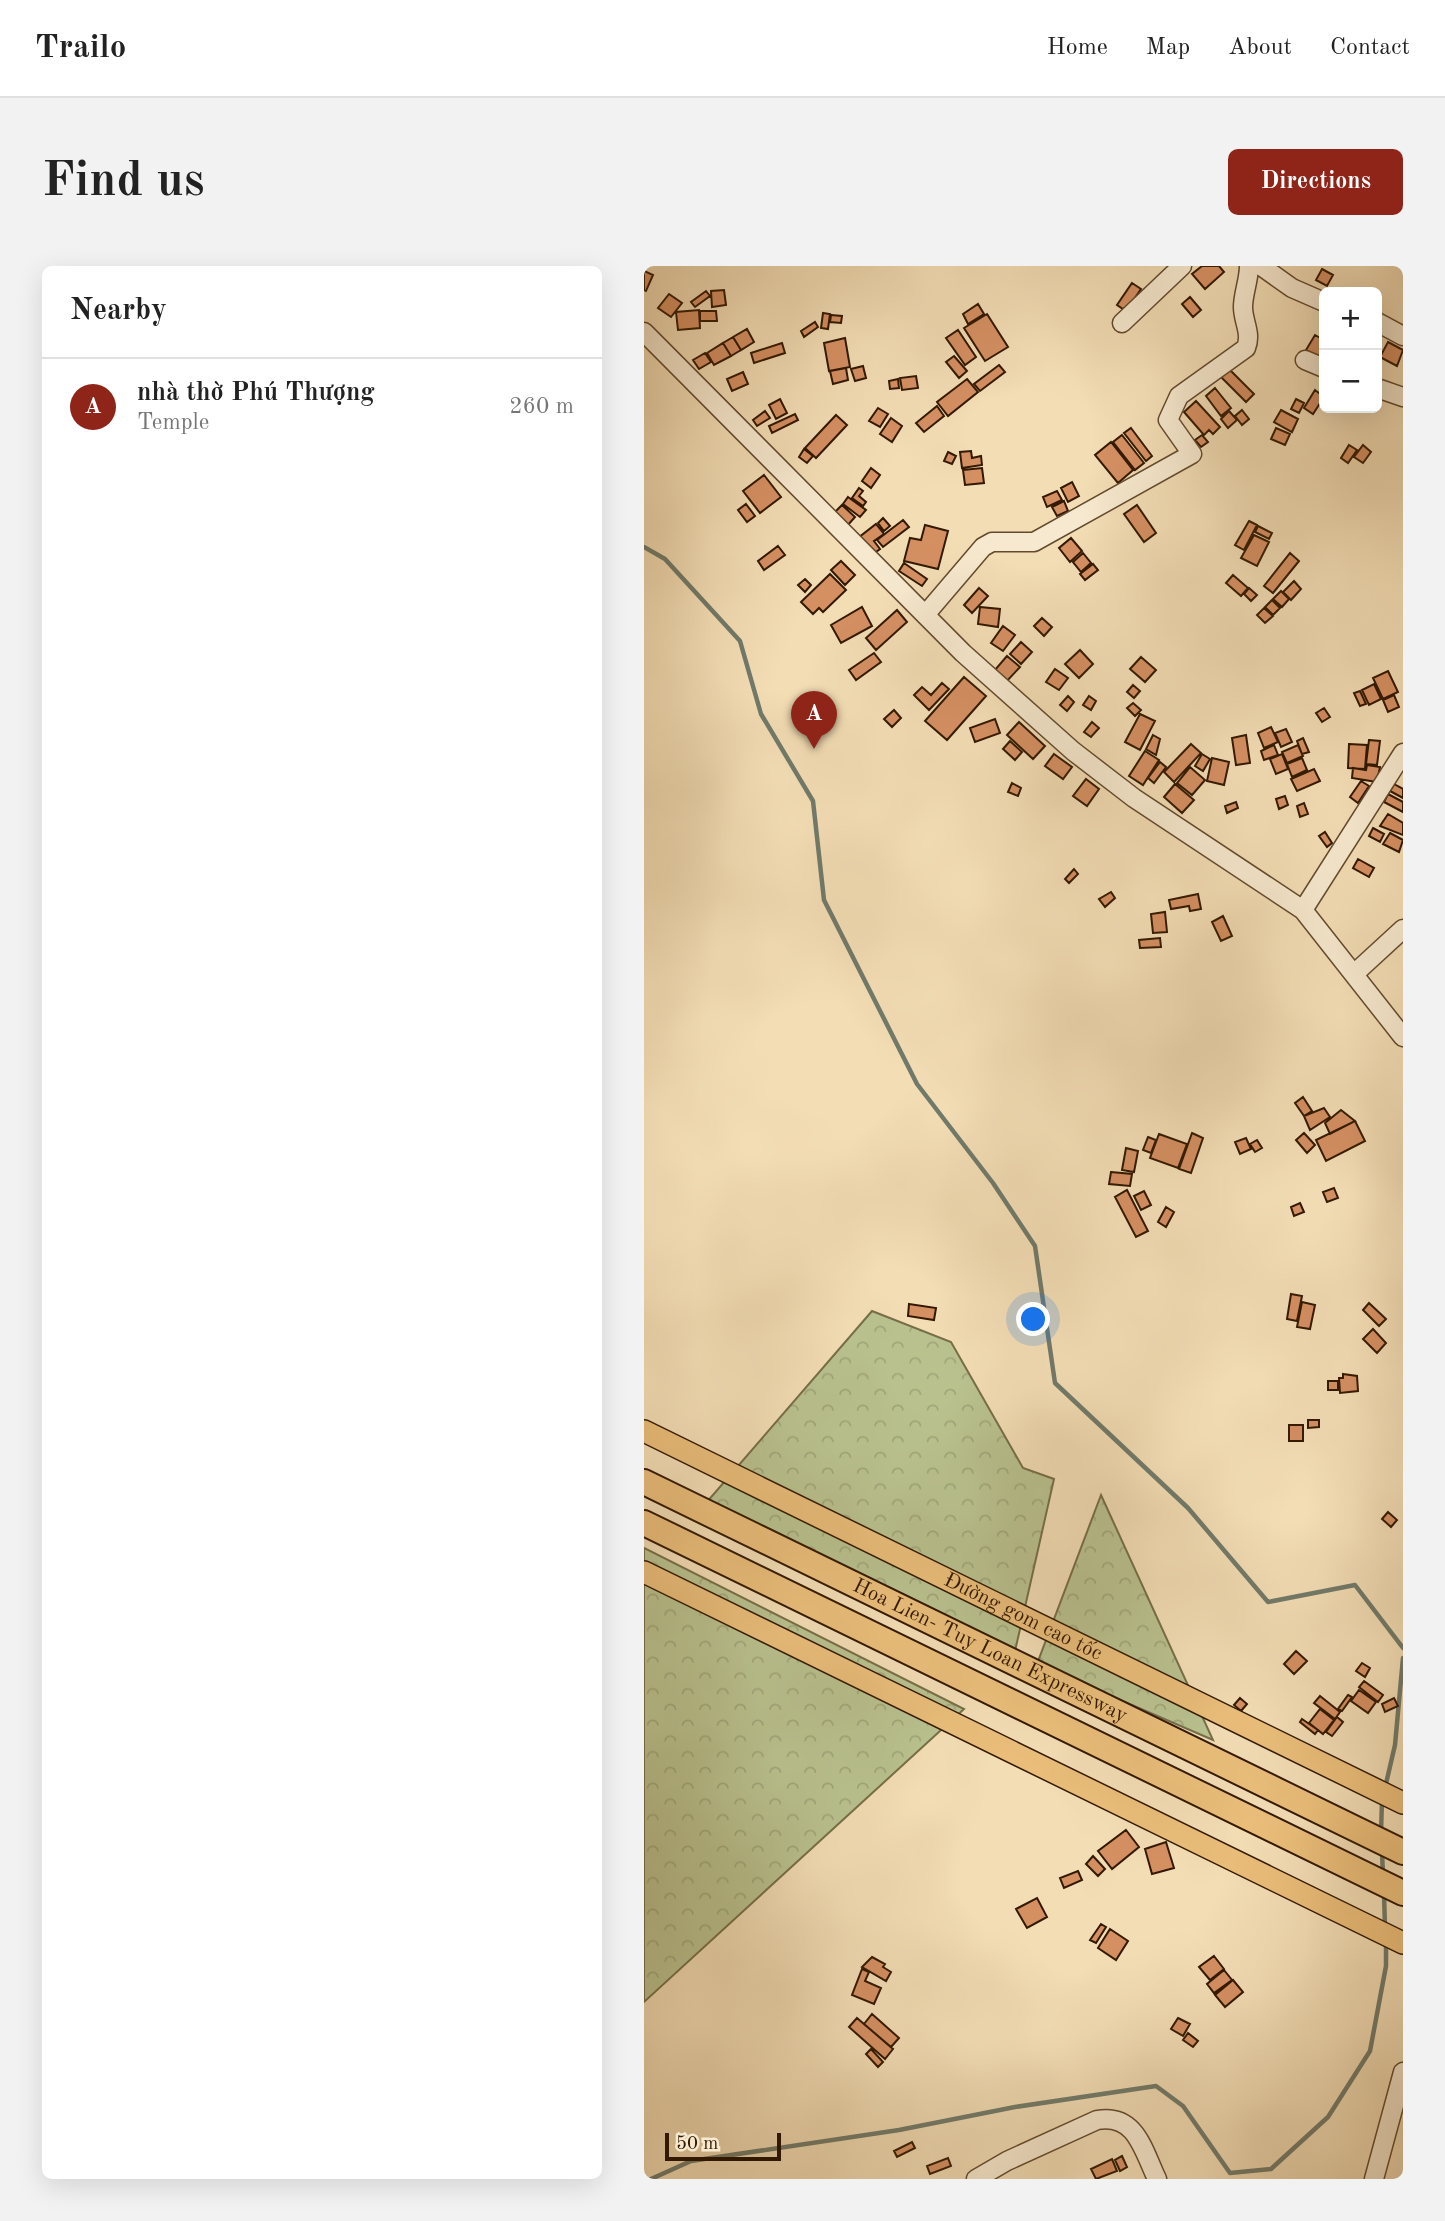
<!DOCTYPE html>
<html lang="en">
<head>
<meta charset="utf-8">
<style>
	body { margin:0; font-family:"Old Standard TT",serif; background:#f2f2f2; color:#222 }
	.controls { position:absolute; right:21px; top:21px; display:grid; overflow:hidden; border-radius:10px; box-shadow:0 7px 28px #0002 }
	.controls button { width:63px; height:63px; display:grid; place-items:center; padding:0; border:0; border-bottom:2px solid #e0e0e0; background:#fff; color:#222; font:35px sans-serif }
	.scale { position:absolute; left:21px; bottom:18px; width:116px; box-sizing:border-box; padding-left:7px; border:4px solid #331900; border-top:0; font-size:19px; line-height:24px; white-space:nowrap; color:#331900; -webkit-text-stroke:5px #f7e9cf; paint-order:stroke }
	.you { position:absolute; left:390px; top:1054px; width:24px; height:24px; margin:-18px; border:5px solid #fff; border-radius:50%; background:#1a73e8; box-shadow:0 0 0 10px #1a73e833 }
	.badge { display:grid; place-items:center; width:46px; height:46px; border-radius:50%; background:#8f2418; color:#fff; font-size:23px; font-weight:700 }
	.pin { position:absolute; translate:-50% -58px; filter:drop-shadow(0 2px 4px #0008) }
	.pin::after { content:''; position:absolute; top:37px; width:24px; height:21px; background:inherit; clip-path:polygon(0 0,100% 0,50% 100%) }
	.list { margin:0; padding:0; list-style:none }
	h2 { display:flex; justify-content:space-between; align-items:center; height:91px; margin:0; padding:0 28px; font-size:30px }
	h2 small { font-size:23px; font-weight:400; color:#767676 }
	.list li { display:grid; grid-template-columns:46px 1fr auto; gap:21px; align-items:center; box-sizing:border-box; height:98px; padding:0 28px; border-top:2px solid #e0e0e0 }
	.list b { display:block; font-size:26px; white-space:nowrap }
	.list p { margin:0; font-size:23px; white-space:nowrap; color:#767676 }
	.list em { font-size:23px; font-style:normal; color:#767676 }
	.map { position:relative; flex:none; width:759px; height:1913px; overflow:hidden; border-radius:10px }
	header { display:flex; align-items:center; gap:42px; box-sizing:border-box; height:98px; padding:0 35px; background:#fff; border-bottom:2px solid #e0e0e0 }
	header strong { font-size:33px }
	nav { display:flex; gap:38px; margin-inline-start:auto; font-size:24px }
	.intro { display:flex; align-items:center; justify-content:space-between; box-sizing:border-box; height:168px; padding:0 42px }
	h1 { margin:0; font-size:49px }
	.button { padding:18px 32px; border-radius:10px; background:#8f2418; color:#fff; font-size:24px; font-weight:700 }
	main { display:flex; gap:42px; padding:0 42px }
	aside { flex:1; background:#fff; border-radius:10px; box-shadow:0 7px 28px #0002 }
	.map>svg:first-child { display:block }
	.forest { fill:url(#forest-crowns); stroke:#766e48; stroke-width:2 }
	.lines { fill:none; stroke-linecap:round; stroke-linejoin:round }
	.stream { stroke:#717a6a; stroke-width:4.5 }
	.building { fill:#d59062; stroke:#331900; stroke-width:2 }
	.minor-casing { stroke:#634a2d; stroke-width:21 }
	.major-casing { stroke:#331900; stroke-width:24 }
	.highway-casing { stroke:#331900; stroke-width:28 }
	.minor { stroke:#f7e9cf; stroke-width:18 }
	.major { stroke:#eabe7a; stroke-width:21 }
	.highway { stroke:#eabe7a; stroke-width:24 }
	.labels { text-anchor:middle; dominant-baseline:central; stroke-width:5; stroke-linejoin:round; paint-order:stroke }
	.street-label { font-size:21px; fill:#331900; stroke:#f7e9cf }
</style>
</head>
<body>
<header>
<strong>Trailo</strong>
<nav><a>Home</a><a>Map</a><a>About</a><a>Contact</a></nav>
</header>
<div class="intro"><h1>Find us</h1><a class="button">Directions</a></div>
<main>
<aside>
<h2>Nearby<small></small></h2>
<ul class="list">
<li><span class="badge">A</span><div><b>nhà thờ Phú Thượng</b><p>Temple</p></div><em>260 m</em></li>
</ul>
</aside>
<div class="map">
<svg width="759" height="1913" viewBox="0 0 759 1913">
	<defs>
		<pattern id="forest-crowns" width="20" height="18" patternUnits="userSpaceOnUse" patternTransform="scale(1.75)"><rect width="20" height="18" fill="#b9c28f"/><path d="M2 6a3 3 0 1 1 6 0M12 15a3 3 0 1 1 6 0" fill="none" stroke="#a0a67a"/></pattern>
	</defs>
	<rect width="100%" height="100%" fill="#f3ddb5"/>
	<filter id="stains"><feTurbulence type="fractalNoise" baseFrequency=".00286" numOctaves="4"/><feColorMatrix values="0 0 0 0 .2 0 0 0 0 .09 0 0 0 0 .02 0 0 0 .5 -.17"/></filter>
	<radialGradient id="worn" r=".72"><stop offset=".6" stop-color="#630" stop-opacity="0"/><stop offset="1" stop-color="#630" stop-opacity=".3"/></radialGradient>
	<path class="forest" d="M 228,1045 L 307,1076 L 379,1202 L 410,1213 L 369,1394 L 62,1237 Z
		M 457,1229 L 569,1474 L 393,1398 Z
		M 0,1282 L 320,1443 L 0,1736 Z"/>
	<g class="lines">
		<path class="stream" d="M 0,281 L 21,293 L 96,375 L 117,448 L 169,535 L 180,634 L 273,818 L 349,917 L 391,980 L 411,1117 L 544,1242 L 624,1336 L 711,1319 L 759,1382
			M 741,1522 L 751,1479 L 759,1392
			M 737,1567 L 738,1534
			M 738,1586 L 739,1609
			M 740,1628 L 741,1661
			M 7,1913 L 47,1895 L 255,1864 L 371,1841 L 512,1820 L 539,1840 L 586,1907 L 627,1903 L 684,1851 L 726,1785 L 742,1700 L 742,1677"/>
	</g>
	<path class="building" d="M 558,0 L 575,0 L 580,6 L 561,23 L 548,8 Z
		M 678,3 L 689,9 L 683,20 L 672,14 Z
		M 0,5 L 9,9 L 2,25 L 0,24 Z
		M 488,17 L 497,23 L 482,45 L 473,39 Z
		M 80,24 L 82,39 L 68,41 L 67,25 Z
		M 62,25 L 66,30 L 51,41 L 47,36 Z
		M 25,28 L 38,37 L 27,51 L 14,42 Z
		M 546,31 L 557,44 L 549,51 L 538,38 Z
		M 334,38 L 340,48 L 324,58 L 319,48 Z
		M 55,44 L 56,62 L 34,64 L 32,46 Z
		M 56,45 L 72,45 L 73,55 L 56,55 Z
		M 179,47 L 186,48 L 184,63 L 177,62 Z
		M 343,48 L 364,81 L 341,95 L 320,62 Z
		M 187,49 L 198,50 L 197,57 L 186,56 Z
		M 171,56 L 174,61 L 160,71 L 157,65 Z
		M 103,63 L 110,76 L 97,84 L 89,71 Z
		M 314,64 L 332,91 L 321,99 L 302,72 Z
		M 671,69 L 680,74 L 680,85 L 674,97 L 659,89 Z
		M 89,71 L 97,84 L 87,90 L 79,77 Z
		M 201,72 L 206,101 L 185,105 L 180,77 Z
		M 744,76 L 759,84 L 753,100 L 736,91 Z
		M 79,77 L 87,90 L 70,99 L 63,87 Z
		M 138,77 L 141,87 L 110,97 L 107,87 Z
		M 61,87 L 67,96 L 55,103 L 49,94 Z
		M 310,90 L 323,105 L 315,112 L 302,96 Z
		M 355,99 L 361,106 L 336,125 L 330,118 Z
		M 219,100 L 222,112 L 211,115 L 207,103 Z
		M 202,102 L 204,114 L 189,118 L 186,105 Z
		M 585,103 L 610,128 L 602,136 L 577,111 Z
		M 99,106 L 104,118 L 88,125 L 83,113 Z
		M 272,110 L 274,122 L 258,124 L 256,112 Z
		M 254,113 L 255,122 L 246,123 L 245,115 Z
		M 323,113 L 334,126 L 304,150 L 293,136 Z
		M 571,122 L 587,142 L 577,150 L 562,130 Z
		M 671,124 L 680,131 L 669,148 L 660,142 Z
		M 136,133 L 143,147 L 132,153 L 125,139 Z
		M 652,133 L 660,137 L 655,147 L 647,143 Z
		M 552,135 L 576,161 L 569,168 L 565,164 L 560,169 L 540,146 Z
		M 293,140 L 300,150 L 280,166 L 272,157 Z
		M 234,142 L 244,148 L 236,161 L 225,155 Z
		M 598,144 L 605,153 L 598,159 L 591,150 Z
		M 637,144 L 654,153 L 648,166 L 630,156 Z
		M 121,145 L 126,152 L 113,160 L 109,154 Z
		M 585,145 L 593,154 L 584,162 L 577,153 Z
		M 151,148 L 154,154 L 128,167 L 125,160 Z
		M 192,149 L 203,159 L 172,192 L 161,182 Z
		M 247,152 L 258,160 L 248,176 L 236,168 Z
		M 487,162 L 508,190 L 502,195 L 480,167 Z
		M 632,162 L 646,168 L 641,179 L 627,173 Z
		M 478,169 L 500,197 L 491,204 L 469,176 Z
		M 558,169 L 564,176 L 557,181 L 551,174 Z
		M 467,176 L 489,204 L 474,217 L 451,189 Z
		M 705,179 L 713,184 L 704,197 L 697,192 Z
		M 719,179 L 727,186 L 719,197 L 710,191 Z
		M 160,183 L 169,190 L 163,197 L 155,191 Z
		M 327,185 L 328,192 L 337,190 L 338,199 L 318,202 L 316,186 Z
		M 304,186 L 312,190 L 308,198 L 300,195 Z
		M 227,202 L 236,209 L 227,222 L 218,215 Z
		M 338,202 L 340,217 L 321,219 L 319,204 Z
		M 120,209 L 137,231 L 116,247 L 99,225 Z
		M 428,216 L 435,230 L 424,236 L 417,222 Z
		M 215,222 L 219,225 L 215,230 L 222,236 L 219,240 L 208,232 Z
		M 413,225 L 418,234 L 403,241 L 399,231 Z
		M 204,231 L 222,244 L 216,251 L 199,238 Z
		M 420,235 L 424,245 L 413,250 L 408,241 Z
		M 102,238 L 111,250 L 103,256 L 94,244 Z
		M 198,239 L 211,251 L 203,260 L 190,247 Z
		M 493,239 L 512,267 L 500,276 L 480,248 Z
		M 239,252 L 246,260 L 240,265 L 234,257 Z
		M 259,254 L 265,261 L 239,281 L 233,274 Z
		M 605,255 L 613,259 L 600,284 L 591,279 Z
		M 232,258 L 240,268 L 230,275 L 236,283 L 228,289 L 214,272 Z
		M 281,259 L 304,265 L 294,303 L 260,295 L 266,272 L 277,274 Z
		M 614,260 L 628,267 L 625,273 L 611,266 Z
		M 610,269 L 625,276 L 613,300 L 597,292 Z
		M 427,272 L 438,285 L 426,296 L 415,282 Z
		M 134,280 L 141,289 L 120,304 L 114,295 Z
		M 439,287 L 447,297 L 437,306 L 429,296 Z
		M 646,287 L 655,295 L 629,327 L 620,320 Z
		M 197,295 L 211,309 L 201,319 L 187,304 Z
		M 260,297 L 283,313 L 278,320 L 255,305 Z
		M 449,298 L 454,304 L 441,314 L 436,308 Z
		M 186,308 L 202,324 L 179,346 L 175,342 L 169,348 L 157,336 Z
		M 589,309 L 604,322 L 597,330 L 582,317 Z
		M 161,313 L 167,319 L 161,326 L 154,319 Z
		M 650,315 L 657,323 L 647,334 L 639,326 Z
		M 335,322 L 344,330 L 328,347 L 320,339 Z
		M 605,322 L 613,329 L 607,335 L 600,328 Z
		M 637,325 L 645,333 L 638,341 L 629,333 Z
		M 628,334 L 636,342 L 629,349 L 621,341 Z
		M 218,341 L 228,360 L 197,377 L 187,359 Z
		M 336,341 L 356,343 L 354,361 L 334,358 Z
		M 620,342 L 629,350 L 621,357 L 613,349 Z
		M 253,344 L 263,356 L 232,384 L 222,372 Z
		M 398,352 L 408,361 L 400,370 L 390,360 Z
		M 359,360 L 371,369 L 359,385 L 347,377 Z
		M 377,376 L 388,386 L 377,398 L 366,388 Z
		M 436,384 L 449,398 L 435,412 L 421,398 Z
		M 230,387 L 237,396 L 212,414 L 205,404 Z
		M 363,390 L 376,401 L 363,415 L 350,405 Z
		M 497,391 L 512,404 L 501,416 L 486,403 Z
		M 411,403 L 424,412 L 415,424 L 402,416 Z
		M 744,405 L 754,426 L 739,433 L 729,412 Z
		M 320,411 L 342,430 L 303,474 L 281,455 Z
		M 298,417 L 305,423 L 285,444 L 270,429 L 278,421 L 287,429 Z
		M 730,418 L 737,433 L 725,439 L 718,424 Z
		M 489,419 L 496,425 L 490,432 L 483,426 Z
		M 716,425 L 722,438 L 716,440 L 710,427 Z
		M 750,429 L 755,441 L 744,446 L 739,434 Z
		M 424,430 L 430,436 L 423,445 L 416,439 Z
		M 445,430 L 452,435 L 447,444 L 439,439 Z
		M 489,437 L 497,444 L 491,450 L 483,442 Z
		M 680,442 L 686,451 L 678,456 L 672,447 Z
		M 250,444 L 257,452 L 248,461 L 240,453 Z
		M 496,448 L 511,455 L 496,484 L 481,476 Z
		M 351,453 L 356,467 L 331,476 L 326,462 Z
		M 375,456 L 401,480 L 389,493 L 363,469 Z
		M 448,456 L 455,462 L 447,471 L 440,466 Z
		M 627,461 L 634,476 L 620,482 L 614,467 Z
		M 642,463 L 648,476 L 637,481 L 631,467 Z
		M 509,469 L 516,473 L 512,489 L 502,483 Z
		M 602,469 L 606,497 L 592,499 L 588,472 Z
		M 659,472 L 665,486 L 658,488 L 653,475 Z
		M 725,474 L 736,475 L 733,499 L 722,498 Z
		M 366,475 L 378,486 L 371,494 L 359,483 Z
		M 547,478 L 557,487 L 530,516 L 520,506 Z
		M 705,478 L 723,479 L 721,503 L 704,502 Z
		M 630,479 L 634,489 L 620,494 L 617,485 Z
		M 654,479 L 659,490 L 643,497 L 638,486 Z
		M 501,485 L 515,494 L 499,519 L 485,510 Z
		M 410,488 L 428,501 L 419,513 L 401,500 Z
		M 558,488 L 566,493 L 559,505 L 551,500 Z
		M 638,488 L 644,503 L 632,508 L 626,493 Z
		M 568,492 L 585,496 L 580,519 L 563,515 Z
		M 658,492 L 663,504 L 648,511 L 643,498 Z
		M 516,496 L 522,501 L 510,517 L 504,512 Z
		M 723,499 L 736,501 L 733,516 L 708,512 L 709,502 L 722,504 Z
		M 546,501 L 561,514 L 548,529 L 533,517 Z
		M 670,503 L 676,515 L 653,525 L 647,513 Z
		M 442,513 L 455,523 L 443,540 L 429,530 Z
		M 717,515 L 725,520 L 714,537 L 706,531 Z
		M 368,517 L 377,522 L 374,530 L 364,526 Z
		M 531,518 L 550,534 L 538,547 L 520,531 Z
		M 750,518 L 759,523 L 759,532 L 746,525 Z
		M 744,528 L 759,536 L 759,546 L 740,536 Z
		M 641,530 L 644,539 L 635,543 L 632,533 Z
		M 592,536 L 594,542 L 583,547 L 581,540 Z
		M 660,537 L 664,548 L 656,551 L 653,540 Z
		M 744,548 L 759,557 L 759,569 L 736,560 Z
		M 729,562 L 740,568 L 736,576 L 725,570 Z
		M 681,566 L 688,577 L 683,581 L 675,570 Z
		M 746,567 L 759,574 L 755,586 L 739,578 Z
		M 714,593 L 730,602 L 725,611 L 709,602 Z
		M 430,603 L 434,608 L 425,617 L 421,613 Z
		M 467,626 L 471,632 L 461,641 L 455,633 Z
		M 554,628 L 557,643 L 546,645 L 545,640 L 527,643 L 525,634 Z
		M 521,646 L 523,666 L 509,667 L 507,648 Z
		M 579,650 L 588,670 L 577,675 L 568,656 Z
		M 516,672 L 517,681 L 496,682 L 495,674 Z
		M 659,831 L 668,845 L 660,850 L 651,837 Z
		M 680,842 L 686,851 L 666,864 L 660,850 Z
		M 697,844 L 711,855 L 686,868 L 681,857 Z
		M 711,855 L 721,875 L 682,895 L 672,874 Z
		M 548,867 L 559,872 L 547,907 L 535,903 Z
		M 660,867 L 671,879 L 663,887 L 652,874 Z
		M 515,868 L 543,878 L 534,902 L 506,892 Z
		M 504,871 L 512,874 L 507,887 L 499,884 Z
		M 602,872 L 607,883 L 596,888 L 591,876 Z
		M 613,874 L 618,882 L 611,886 L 606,878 Z
		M 482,882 L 494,885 L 490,906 L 478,904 Z
		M 467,906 L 488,908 L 486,920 L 465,918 Z
		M 690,922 L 694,932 L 683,936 L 679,926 Z
		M 483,924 L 504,965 L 492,971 L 471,931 Z
		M 500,925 L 507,939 L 497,944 L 490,930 Z
		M 656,937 L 660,946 L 650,950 L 647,941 Z
		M 522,941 L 530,946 L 522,961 L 514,956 Z
		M 647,1028 L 658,1030 L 653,1055 L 643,1053 Z
		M 658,1036 L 671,1039 L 666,1063 L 653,1061 Z
		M 725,1037 L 742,1053 L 735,1060 L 719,1044 Z
		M 265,1038 L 292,1042 L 290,1054 L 264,1050 Z
		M 729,1063 L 742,1077 L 733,1087 L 719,1073 Z
		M 699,1108 L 713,1110 L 714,1125 L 696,1127 L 695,1112 L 699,1112 Z
		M 684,1115 L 694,1115 L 694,1124 L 684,1124 Z
		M 664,1154 L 675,1154 L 675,1161 L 664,1162 Z
		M 645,1159 L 659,1159 L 659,1175 L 645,1175 Z
		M 744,1246 L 753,1254 L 747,1261 L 738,1253 Z
		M 652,1385 L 663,1395 L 650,1408 L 640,1398 Z
		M 718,1397 L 726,1402 L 721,1411 L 712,1405 Z
		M 720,1415 L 739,1429 L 734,1436 L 715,1421 Z
		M 715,1424 L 732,1436 L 724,1447 L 707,1435 Z
		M 704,1429 L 708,1431 L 698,1445 L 694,1443 Z
		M 676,1430 L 696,1446 L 691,1453 L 670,1437 Z
		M 596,1432 L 603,1438 L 597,1445 L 590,1439 Z
		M 750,1432 L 754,1440 L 741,1446 L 738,1438 Z
		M 676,1443 L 690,1454 L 679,1468 L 665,1457 Z
		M 693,1451 L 699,1456 L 688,1470 L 682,1466 Z
		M 658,1453 L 674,1464 L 671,1468 L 656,1456 Z
		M 482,1564 L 495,1581 L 468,1603 L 454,1585 Z
		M 522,1576 L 530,1602 L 508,1608 L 501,1583 Z
		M 449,1590 L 461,1603 L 454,1610 L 442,1598 Z
		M 434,1605 L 438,1614 L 420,1622 L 416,1612 Z
		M 393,1632 L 403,1651 L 383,1662 L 372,1643 Z
		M 457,1658 L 462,1661 L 452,1677 L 446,1674 Z
		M 466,1663 L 484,1675 L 472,1694 L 454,1682 Z
		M 570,1690 L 580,1703 L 566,1714 L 555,1701 Z
		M 228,1691 L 241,1698 L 239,1701 L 247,1706 L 242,1715 L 218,1701 Z
		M 218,1703 L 225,1706 L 221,1715 L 237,1722 L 230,1738 L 208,1729 Z
		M 580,1704 L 588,1714 L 570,1727 L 563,1718 Z
		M 589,1714 L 599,1726 L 581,1741 L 571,1729 Z
		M 228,1748 L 255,1772 L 247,1781 L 220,1758 Z
		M 213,1752 L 249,1783 L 241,1793 L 205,1761 Z
		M 534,1752 L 546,1758 L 539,1770 L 527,1763 Z
		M 544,1767 L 554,1775 L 549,1781 L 539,1774 Z
		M 227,1783 L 239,1796 L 234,1801 L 222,1788 Z
		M 268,1876 L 271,1882 L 253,1891 L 250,1885 Z
		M 478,1890 L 483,1901 L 476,1905 L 471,1894 Z
		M 304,1892 L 307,1900 L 286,1908 L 283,1900 Z
		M 468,1893 L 473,1905 L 452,1913 L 447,1903 Z"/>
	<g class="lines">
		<g class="minor-casing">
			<path id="minor" d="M 617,0 L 648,22 L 680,36
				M 733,56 L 759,70
				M 478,57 L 538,0
				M 0,66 L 319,387 L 429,485 L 490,532 L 659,644 L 759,771
				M 661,94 L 680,102
				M 733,122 L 759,131
				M 281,349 L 339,281 L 348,276 L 390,276 L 548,188 L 524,154 L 535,130 L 602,82 C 608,67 599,56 599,41 C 599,28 605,14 605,0
				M 659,644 L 759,487
				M 710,708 L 759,663
				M 332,1913 L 363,1895 L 453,1854 C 492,1847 499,1884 513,1913
				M 730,1913 L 759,1806"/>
		</g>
		<g class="major-casing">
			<g id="major">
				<path id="s1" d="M 0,1165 L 759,1537"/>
				<path d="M 0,1306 L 759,1677"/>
			</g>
		</g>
		<g class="highway-casing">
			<g id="highway">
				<path id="s2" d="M 0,1216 L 759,1586"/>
				<path d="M 0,1257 L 759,1627"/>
			</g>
		</g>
		<use href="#minor" class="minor"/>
		<use href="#major" class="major"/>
		<use href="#highway" class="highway"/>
	</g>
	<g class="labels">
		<g class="street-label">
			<text stroke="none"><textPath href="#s1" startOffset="422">Đường gom cao tốc</textPath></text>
			<text stroke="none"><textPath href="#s2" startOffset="385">Hoa Lien- Tuy Loan Expressway</textPath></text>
		</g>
	</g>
	<rect width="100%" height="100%" filter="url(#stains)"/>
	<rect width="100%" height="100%" fill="url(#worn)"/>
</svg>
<div class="controls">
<button>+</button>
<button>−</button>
</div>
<div class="scale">50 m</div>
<div class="you"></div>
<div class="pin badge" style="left:170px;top:483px">A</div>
</div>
</main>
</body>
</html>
